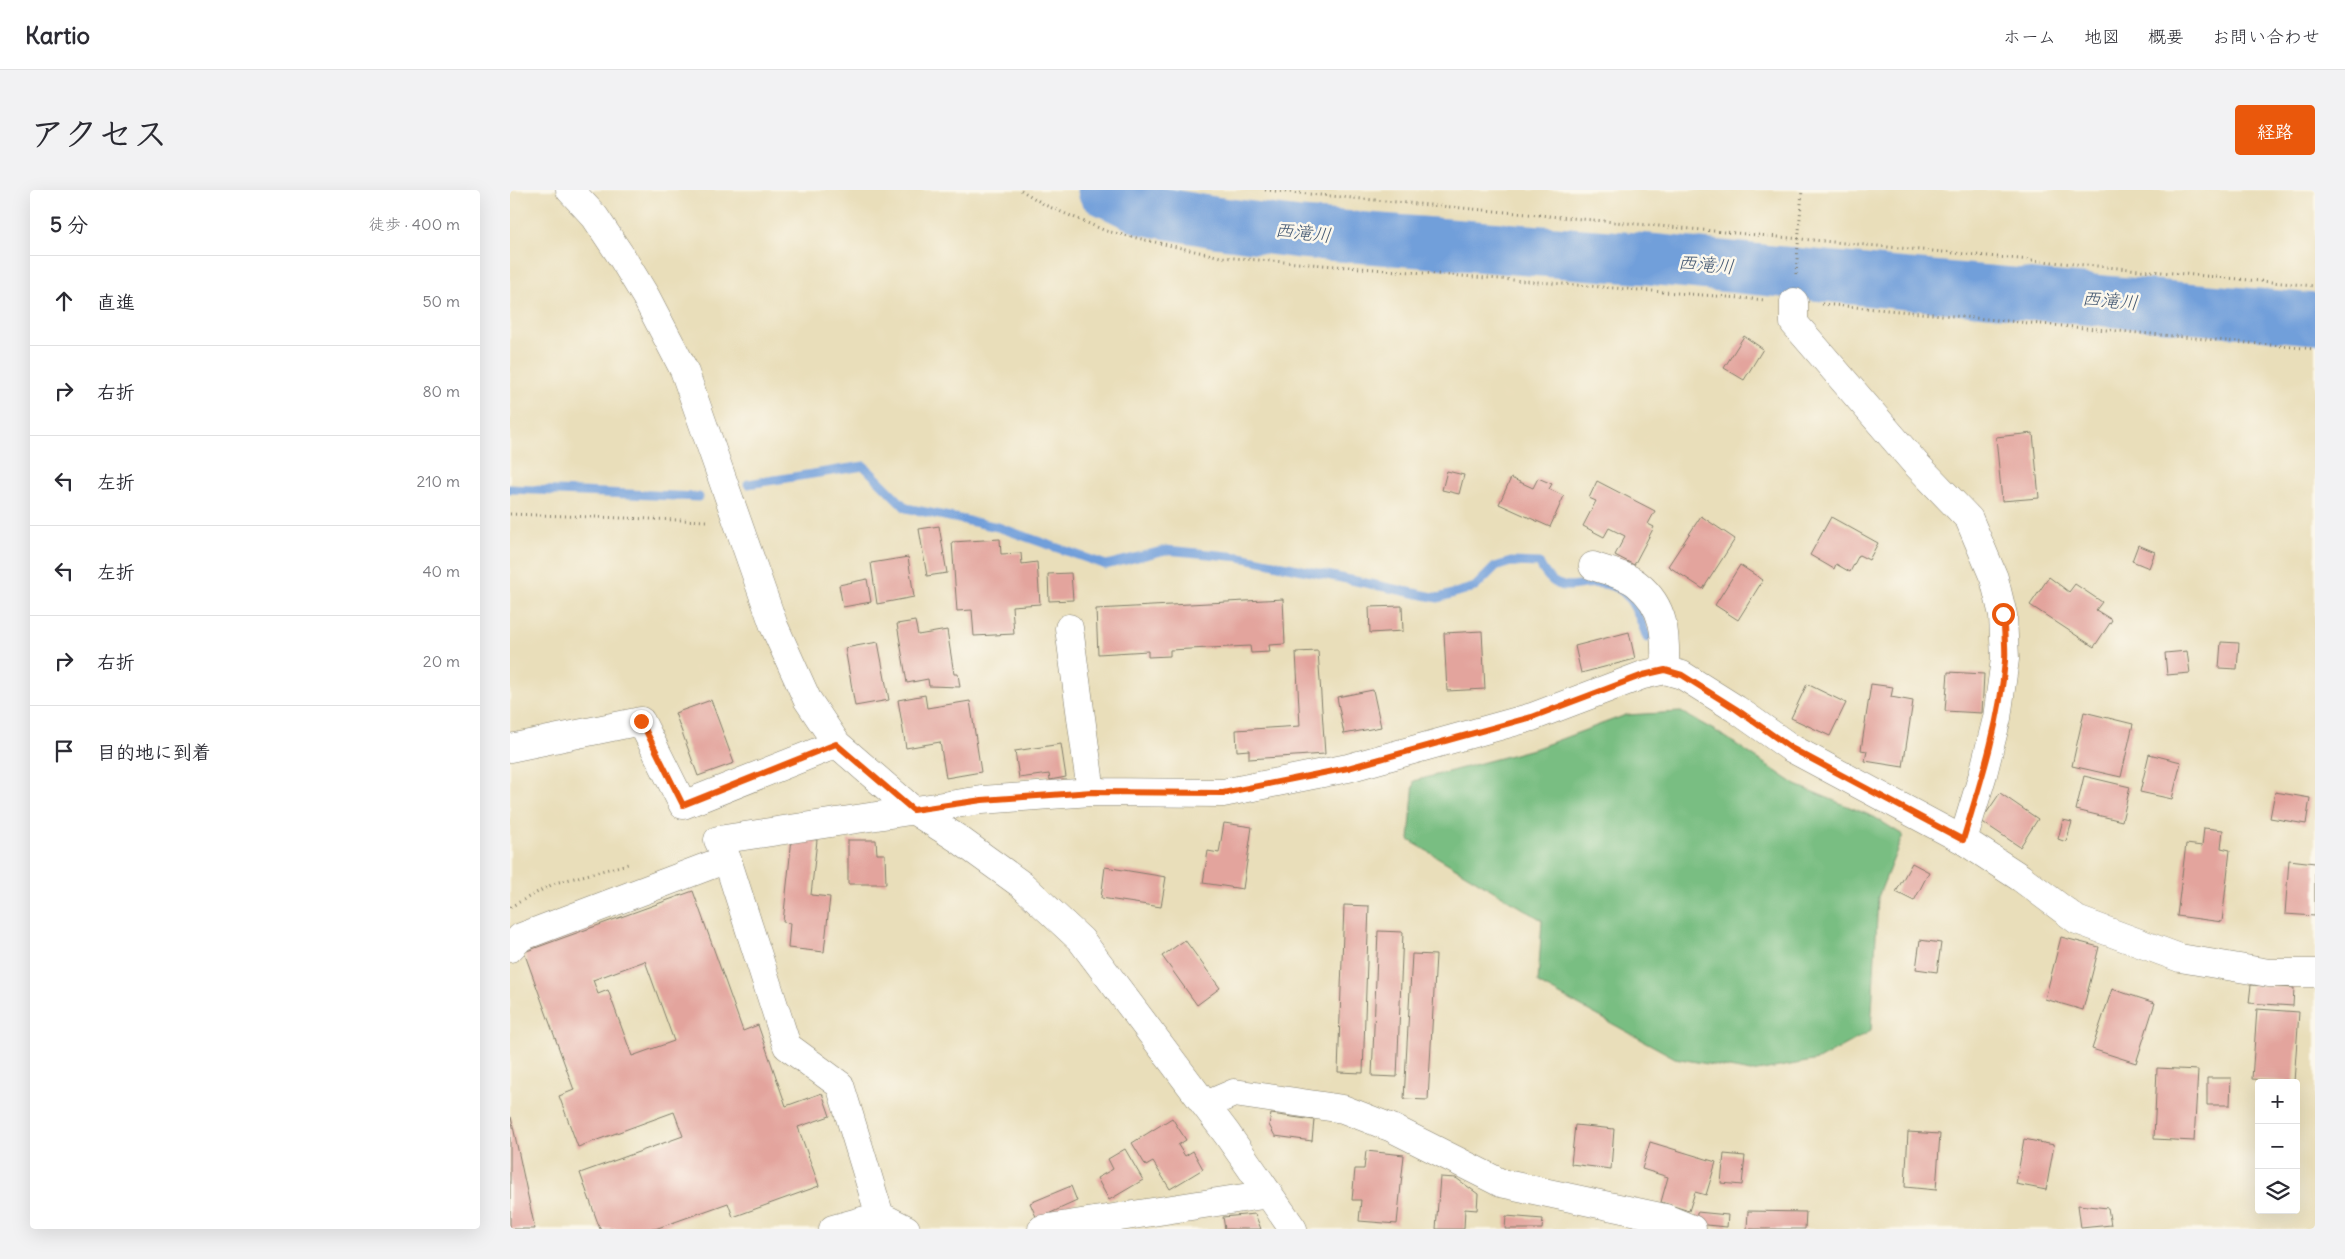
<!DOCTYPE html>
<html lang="ja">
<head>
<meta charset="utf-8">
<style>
	body { margin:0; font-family:Delius,"Klee One",sans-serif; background:#f2f2f3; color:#2b2b33 }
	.controls { position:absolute; right:15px; bottom:15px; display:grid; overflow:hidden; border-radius:5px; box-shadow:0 5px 20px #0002 }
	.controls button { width:45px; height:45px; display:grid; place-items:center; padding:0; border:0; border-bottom:1px solid #e1e1e2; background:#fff; color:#2b2b33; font:25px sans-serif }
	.stop { position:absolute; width:15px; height:15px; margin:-11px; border:4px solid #ea580c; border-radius:50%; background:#fff }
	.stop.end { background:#ea580c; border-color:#fff; box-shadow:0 1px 5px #0008 }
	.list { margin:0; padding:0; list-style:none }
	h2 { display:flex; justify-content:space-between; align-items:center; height:65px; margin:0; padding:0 20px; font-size:21px }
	h2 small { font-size:16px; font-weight:400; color:#7c7c81 }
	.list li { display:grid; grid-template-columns:32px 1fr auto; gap:15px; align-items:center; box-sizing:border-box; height:90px; padding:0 20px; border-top:1px solid #e1e1e2 }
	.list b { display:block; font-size:19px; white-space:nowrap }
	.list em { font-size:16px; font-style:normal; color:#7c7c81 }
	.icon { flex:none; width:28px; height:28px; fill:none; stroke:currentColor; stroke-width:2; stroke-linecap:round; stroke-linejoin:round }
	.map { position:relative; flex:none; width:1805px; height:1039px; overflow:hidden; border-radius:5px }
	header { display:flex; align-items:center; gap:30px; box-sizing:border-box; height:70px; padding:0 25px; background:#fff; border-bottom:1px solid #e1e1e2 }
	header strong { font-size:24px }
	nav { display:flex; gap:28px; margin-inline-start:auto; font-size:18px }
	.intro { display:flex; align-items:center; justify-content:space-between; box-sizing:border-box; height:120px; padding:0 30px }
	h1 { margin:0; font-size:35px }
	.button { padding:12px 22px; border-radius:5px; background:#ea580c; color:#fff; font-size:18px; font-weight:700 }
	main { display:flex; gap:30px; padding:0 30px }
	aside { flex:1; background:#fff; border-radius:5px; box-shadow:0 5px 20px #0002 }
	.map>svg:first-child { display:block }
	.forest { fill:#79be82; stroke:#4a6d4f }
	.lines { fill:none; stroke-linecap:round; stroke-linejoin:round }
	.stream { stroke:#719fda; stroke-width:9 }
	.river { stroke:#719fda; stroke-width:51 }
	.building { fill:#e3a49d; fill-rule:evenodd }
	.minor-casing { stroke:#827d6b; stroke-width:29 }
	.path { stroke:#827d6b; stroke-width:3; stroke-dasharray:1 4; stroke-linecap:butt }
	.minor { stroke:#fff; stroke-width:28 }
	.route { stroke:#ea580c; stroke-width:6 }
	.labels { text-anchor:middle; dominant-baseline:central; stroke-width:5; stroke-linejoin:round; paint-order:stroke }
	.water-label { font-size:19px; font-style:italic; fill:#425771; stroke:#fbf7ec }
</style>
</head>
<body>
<header>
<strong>Kartio</strong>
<nav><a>ホーム</a><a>地図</a><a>概要</a><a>お問い合わせ</a></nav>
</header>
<div class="intro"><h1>アクセス</h1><a class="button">経路</a></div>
<main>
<aside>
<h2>5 分<small>徒歩 · 400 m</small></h2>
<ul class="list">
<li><svg class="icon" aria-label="ahead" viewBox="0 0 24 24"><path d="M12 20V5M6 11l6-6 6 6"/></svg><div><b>直進</b></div><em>50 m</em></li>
<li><svg class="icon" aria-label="right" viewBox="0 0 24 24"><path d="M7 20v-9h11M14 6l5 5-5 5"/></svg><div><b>右折</b></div><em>80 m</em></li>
<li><svg class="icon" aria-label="left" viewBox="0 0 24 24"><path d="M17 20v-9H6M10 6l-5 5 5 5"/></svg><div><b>左折</b></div><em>210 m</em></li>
<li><svg class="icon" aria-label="left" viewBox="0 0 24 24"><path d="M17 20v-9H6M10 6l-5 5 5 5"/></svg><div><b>左折</b></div><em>40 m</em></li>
<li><svg class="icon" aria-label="right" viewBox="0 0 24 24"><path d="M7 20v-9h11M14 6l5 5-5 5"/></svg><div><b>右折</b></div><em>20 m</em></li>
<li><svg class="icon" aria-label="arrive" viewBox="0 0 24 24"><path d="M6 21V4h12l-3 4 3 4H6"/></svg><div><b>目的地に到着</b></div></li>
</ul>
</aside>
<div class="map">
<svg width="1805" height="1039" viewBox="0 0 1805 1039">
	<rect width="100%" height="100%" fill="#fbf7ec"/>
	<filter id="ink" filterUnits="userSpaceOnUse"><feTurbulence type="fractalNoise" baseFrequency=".02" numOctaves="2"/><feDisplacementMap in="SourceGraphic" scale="10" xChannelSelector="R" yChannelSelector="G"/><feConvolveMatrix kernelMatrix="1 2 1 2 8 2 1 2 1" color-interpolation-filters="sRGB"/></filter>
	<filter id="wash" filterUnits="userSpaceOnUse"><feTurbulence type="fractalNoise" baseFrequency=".0096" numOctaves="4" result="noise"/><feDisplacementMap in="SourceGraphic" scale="20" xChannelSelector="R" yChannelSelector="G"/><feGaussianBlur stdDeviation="1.12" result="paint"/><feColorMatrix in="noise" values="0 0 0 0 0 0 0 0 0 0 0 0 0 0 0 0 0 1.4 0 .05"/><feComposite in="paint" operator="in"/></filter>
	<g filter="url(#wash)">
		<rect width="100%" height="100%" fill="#e9deba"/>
		<path class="forest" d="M 1171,522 L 1211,544 L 1286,595 L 1364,627 L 1393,645 L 1368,707 L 1361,841 L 1308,870 L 1241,882 L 1165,868 L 1028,793 L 1032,730 L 899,650 L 904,591 L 1027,558 L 1116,525 Z"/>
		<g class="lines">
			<path class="stream" d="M 238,294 L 354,276 L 396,318 L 488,337 L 596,375 L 656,360 L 730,367 L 928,408 L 965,397 L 985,377 L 1001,372 L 1029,373 C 1050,413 1066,387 1098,395 C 1101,396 1107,397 1109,399 C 1123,407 1132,434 1137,448
				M 0,299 L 189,307"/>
			<path class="river" d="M 593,0 L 635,20 L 704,32 L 790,43 L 1139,69 L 1386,93 L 1805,129"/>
		</g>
		<g id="blocks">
			<path class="building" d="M 1234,146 L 1253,159 L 1234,190 L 1214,178 Z
				M 1523,243 L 1529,308 L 1492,311 L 1486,247 Z
				M 937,281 L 954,285 L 949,304 L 932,300 Z
				M 1001,288 L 1023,298 L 1028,288 L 1042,294 L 1039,299 L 1054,306 L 1040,337 L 989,314 Z
				M 1087,291 L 1145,321 L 1138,334 L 1144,337 L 1124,375 L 1105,365 L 1115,346 L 1099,338 L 1094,347 L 1073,336 L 1086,311 L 1079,308 Z
				M 1191,326 L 1225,349 L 1193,399 L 1158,376 Z
				M 1321,327 L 1368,353 L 1359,370 L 1349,365 L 1340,382 L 1326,374 L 1324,379 L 1300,365 Z
				M 429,336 L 437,383 L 417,386 L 409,339 Z
				M 490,349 L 491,364 L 511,363 L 512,374 L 527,372 L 530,414 L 502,416 L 504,444 L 464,446 L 462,420 L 447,421 L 442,352 Z
				M 1628,355 L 1645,362 L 1639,378 L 1622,371 Z
				M 398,367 L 404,407 L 367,414 L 361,373 Z
				M 1230,375 L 1253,390 L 1228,430 L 1205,415 Z
				M 561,383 L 563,410 L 539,411 L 538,384 Z
				M 1539,387 L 1559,402 L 1565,394 L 1592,412 L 1586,420 L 1602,430 L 1584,457 L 1520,415 Z
				M 357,389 L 361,412 L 333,417 L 329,395 Z
				M 773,409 L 775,454 L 759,455 L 760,462 L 741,463 L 740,456 L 660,460 L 660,466 L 638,467 L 638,461 L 588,464 L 586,419 Z
				M 892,416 L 893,441 L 860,443 L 859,417 Z
				M 405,431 L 408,445 L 437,440 L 444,484 L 448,484 L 450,497 L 419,496 L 418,489 L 397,493 L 387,434 Z
				M 972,441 L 975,499 L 937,501 L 934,443 Z
				M 1119,442 L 1125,469 L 1071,483 L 1065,456 Z
				M 368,452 L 379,510 L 345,516 L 335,458 Z
				M 1711,452 L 1729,453 L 1727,479 L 1709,478 Z
				M 808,461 L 815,564 L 739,569 L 739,560 L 727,561 L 726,540 L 790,536 L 786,462 Z
				M 1677,461 L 1680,483 L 1657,485 L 1655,463 Z
				M 1438,482 L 1474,484 L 1472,523 L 1435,521 Z
				M 1297,494 L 1336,513 L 1320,546 L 1281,528 Z
				M 1361,494 L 1383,497 L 1381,507 L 1403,511 L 1393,577 L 1355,571 L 1357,561 L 1351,560 Z
				M 863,500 L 871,537 L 834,544 L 827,507 Z
				M 415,505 L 417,518 L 460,511 L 471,582 L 436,588 L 430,552 L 396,558 L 388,510 Z
				M 201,510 L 224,573 L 188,586 L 165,523 Z
				M 1574,522 L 1623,534 L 1611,587 L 1562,576 Z
				M 551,554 L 556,587 L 540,590 L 539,584 L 509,588 L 505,561 Z
				M 1639,564 L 1671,572 L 1662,609 L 1630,602 Z
				M 1574,586 L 1620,597 L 1612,631 L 1566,620 Z
				M 1765,602 L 1800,608 L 1796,634 L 1760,628 Z
				M 1490,603 L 1528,629 L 1510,657 L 1471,631 Z
				M 1553,630 L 1562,632 L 1556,652 L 1548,649 Z
				M 714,633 L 742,637 L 733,699 L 693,693 L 698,661 L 709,663 Z
				M 1694,638 L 1713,640 L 1711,658 L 1720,660 L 1712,732 L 1667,726 L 1676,654 L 1692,656 Z
				M 282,648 L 307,650 L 301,705 L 320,707 L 314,762 L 278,758 L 280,733 L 273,732 Z
				M 338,650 L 366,650 L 367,664 L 375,664 L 376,694 L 338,694 Z
				M 1779,670 L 1805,673 L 1805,726 L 1775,724 Z
				M 1402,673 L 1419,682 L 1404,711 L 1386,702 Z
				M 595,677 L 656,687 L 651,717 L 591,708 Z
				M 183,701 L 233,841 L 248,835 L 276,916 L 312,903 L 320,926 L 288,937 L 309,996 L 223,1027 L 218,1013 L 145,1039 L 90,1039 L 70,983 L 173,946 L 164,922 L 68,957 L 49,906 L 64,900 L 14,762 ZM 135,771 L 164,851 L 122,866 L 98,800 L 88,804 L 83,790 Z
				M 834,715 L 859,716 L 853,883 L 828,882 Z
				M 868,741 L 893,742 L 887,887 L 862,886 Z
				M 1551,747 L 1589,757 L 1573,820 L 1535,809 Z
				M 675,750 L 710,798 L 687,815 L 652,766 Z
				M 1410,750 L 1431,753 L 1427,782 L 1406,779 Z
				M 902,764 L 926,765 L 918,910 L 894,909 Z
				M 1741,795 L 1784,798 L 1783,816 L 1739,813 Z
				M 1602,799 L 1645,813 L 1626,873 L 1582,859 Z
				M 1747,819 L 1789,822 L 1784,892 L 1742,889 Z
				M 1647,878 L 1688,880 L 1684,951 L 1644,949 Z
				M 1697,888 L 1721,888 L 1720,915 L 1697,915 Z
				M 761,924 L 804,930 L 802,951 L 765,946 L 759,935 Z
				M 0,927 L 1,927 L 25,1039 L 0,1039 Z
				M 662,928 L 676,950 L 668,955 L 675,966 L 683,961 L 693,979 L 660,999 L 643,972 L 636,976 L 622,953 Z
				M 1065,935 L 1104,939 L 1101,979 L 1061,974 Z
				M 1398,942 L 1430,944 L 1426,1000 L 1395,997 Z
				M 1514,949 L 1544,955 L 1536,1000 L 1506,994 Z
				M 1140,952 L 1206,972 L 1196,1005 L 1185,1002 L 1179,1021 L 1151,1012 L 1158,987 L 1132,979 Z
				M 615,959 L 633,990 L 599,1010 L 587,988 L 603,979 L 598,969 Z
				M 856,961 L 894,965 L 887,1034 L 849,1031 L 851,1010 L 842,1010 L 845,979 L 854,979 Z
				M 1214,964 L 1235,966 L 1232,995 L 1211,993 Z
				M 930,987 L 946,988 L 968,1004 L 967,1020 L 955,1019 L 954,1039 L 926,1039 Z
				M 561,996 L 567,1011 L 527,1029 L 520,1013 Z
				M 1568,1015 L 1598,1018 L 1601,1035 L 1571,1038 Z
				M 1238,1021 L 1296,1022 L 1295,1039 L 1237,1039 Z
				M 1187,1022 L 1218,1025 L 1217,1037 L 1186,1034 Z
				M 745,1024 L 751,1039 L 715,1039 L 713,1027 Z
				M 996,1026 L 1033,1029 L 1032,1039 L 995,1039 Z"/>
		</g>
	</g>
	<g filter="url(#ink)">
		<use href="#blocks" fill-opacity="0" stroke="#827d6b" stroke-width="1"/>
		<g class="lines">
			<g class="minor-casing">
				<path id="minor" d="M 60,0 L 85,27 L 113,69 L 136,107 L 174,180 L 264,436 L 297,509 L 327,554 L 403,620 L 447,648 L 512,695 L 571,750 L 717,944 L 783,1039
					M 1284,112 L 1284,133 L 1405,273 L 1459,329 L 1484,388 L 1493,425 L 1495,469 L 1487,528 L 1473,584 L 1453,650
					M 1083,376 C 1096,381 1116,385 1127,394 C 1156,417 1156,446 1155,480
					M 559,438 L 581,602
					M 0,558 L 131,531 L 173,615 L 327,554
					M 0,758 L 11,747 L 217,669
					M 696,915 L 724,903 L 833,919 L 882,938 L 991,993 L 1155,1028 L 1182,1039
					M 370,1026 L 396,1039
					M 323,1039 L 370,1026 L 330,895 L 277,856 L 217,669 L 208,650 L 472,610 L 581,602 L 713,603 L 838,578 L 1022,527 L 1133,485 L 1155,480 L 1172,485 L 1226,519 L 1281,558 L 1453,650 L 1511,688 L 1567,730 L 1670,768 L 1759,783 L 1805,783
					M 532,1039 L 759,1004"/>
			</g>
			<path class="path" d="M 511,0 L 535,15 L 596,41 L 711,67 L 1256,110
				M 755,0 L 1805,96
				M 1286,84 L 1292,0
				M 1312,114 L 1805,159
				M 0,324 L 197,331
				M 0,717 L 45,693 L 118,674"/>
			<use href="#minor" class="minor"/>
		</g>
	</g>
	<g class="lines" filter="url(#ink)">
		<path class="route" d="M 131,531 L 173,615 L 326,554 L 403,620 L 472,610 L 582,602 L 713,603 L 838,578 L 1022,527 L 1133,485 L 1155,480 L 1172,485 L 1226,519 L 1281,558 L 1453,650 C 1471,591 1490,532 1495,471 C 1496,456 1494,440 1493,424"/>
	</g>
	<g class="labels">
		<g class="water-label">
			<text transform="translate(793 42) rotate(6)">西滝川</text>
			<text transform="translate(1196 74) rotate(5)">西滝川</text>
			<text transform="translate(1600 110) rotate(5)">西滝川</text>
		</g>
	</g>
</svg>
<div class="controls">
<button>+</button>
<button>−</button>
<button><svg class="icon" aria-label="layers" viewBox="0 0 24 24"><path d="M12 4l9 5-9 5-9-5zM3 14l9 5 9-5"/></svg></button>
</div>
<div class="stop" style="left:1493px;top:424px"></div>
<div class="stop end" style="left:131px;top:531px"></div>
</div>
</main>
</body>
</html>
